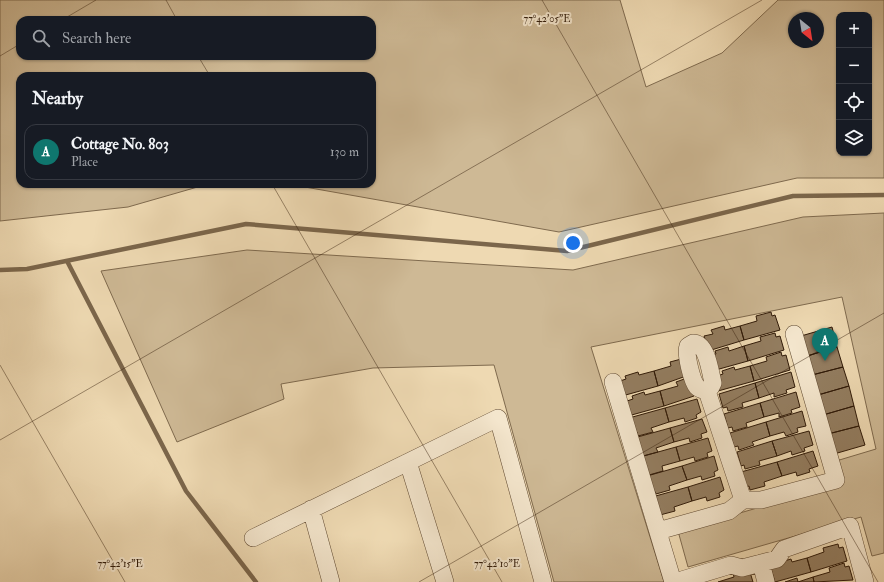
<!DOCTYPE html>
<meta charset="utf-8">
<style>
body{margin:0;font-family:"IM FELL Double Pica",serif;background:#242831;color:#f1f3f6}
.controls{position:absolute;right:12px;top:12px;display:grid;overflow:hidden;border-radius:8px;box-shadow:0 1px 3px #0004}
.controls button{width:36px;height:36px;display:grid;place-items:center;padding:0;border:0;border-bottom:1px solid #363941;background:#171b24;color:#f1f3f6;font:20px sans-serif}
.compass{position:absolute;left:788px;top:12px;width:36px;height:36px;border-radius:50%;background:#171b24;box-shadow:0 1px 3px #0004;rotate:150deg}
.you{position:absolute;left:573px;top:243px;width:14px;height:14px;margin:-10px;border:3px solid #fff;border-radius:50%;background:#1a73e8;box-shadow:0 0 0 6px #1a73e833}
.badge{display:grid;place-items:center;width:26px;height:26px;border-radius:50%;background:#0f766e;color:#fff;font-size:13px;font-weight:700}
.pin{position:absolute;translate:-50% -33px;filter:drop-shadow(0 1px 2px #0008)}
.pin::after{content:'';position:absolute;top:21px;width:14px;height:12px;background:inherit;clip-path:polygon(0 0,100% 0,50% 100%)}
.list{margin:0;padding:0;list-style:none}
h2{display:flex;justify-content:space-between;align-items:center;height:52px;margin:0;padding:0 16px;font-size:17px}
h2 small{font-size:13px;font-weight:400;color:#9ea1a6}
.list li{display:grid;grid-template-columns:26px 1fr auto;gap:12px;align-items:center;box-sizing:border-box;height:56px;margin:0 8px 8px;padding:0 8px;border:1px solid #363941;border-radius:12px}
.list b{display:block;font-size:15px;white-space:nowrap}
.list p{margin:0;font-size:13px;white-space:nowrap;color:#9ea1a6}
.list em{font-size:13px;font-style:normal;color:#9ea1a6}
.icon{flex:none;width:22px;height:22px;fill:none;stroke:currentColor;stroke-width:2;stroke-linecap:round;stroke-linejoin:round}
.map{position:relative;flex:none;width:884px;height:582px;overflow:hidden}
.search{position:absolute;background:#171b24;box-shadow:0 1px 3px #0004;left:16px;top:16px;width:360px;height:44px;display:flex;align-items:center;gap:10px;box-sizing:border-box;padding:0 14px;border-radius:12px;color:#9ea1a6;font-size:15px}
.panel{position:absolute;background:#171b24;box-shadow:0 1px 3px #0004;left:16px;top:72px;width:360px;height:116px;border-radius:12px}
.map>svg:first-child{display:block}
</style>
<div class="map">
<svg width="884" height="582" viewBox="0 0 884 582">
<rect width="100%" height="100%" fill="#eed9b2"/>
<filter id="stains"><feTurbulence type="fractalNoise" baseFrequency=".005" numOctaves="4"/><feColorMatrix values="0 0 0 0 .2 0 0 0 0 .09 0 0 0 0 .02 0 0 0 .5 -.17"/></filter>
<radialGradient id="worn" r=".72"><stop offset=".6" stop-color="#630" stop-opacity="0"/><stop offset="1" stop-color="#630" stop-opacity=".3"/></radialGradient>
<!-- green -->
<path fill="#ceb995" stroke="#7f6a4e" fill-rule="evenodd" d="M0,0h620l26,87 76,-34 56,-53h106v178h-87l-238,54 -271,-48h84v-108h-352v108h188l-80,23 -128,14zM839,15h30v138h-30zM794,18h24v24h-24zM20,20h352v36h-352z
M884,213v340l-12,3 -11,-39 -173,50 -10,-36 165,-48 -7,-22 40,-12 -34,-152 -251,50 73,235h-110l-60,-217 -121,3 -92,16 3,15 -107,43 -76,-171 146,-21 326,20 230,-53z"/>
<g fill="none" stroke-linecap="round" stroke-linejoin="round">
<!-- stream -->
<path stroke="#7b664b" stroke-width="4.5" d="M67,261l119,230 70,91
M0,270l27,-1 219,-45 321,27 226,-55 91,-1"/>
</g>
<!-- building -->
<path fill="#937d60" stroke="#301a08" d="M771,312l1,4 3,-1 5,15 -36,10 -4,-14 17,-5 -1,-5z
M724,326l1,4 15,-4 4,14 -36,11 -4,-15 9,-2 -2,-4z
M832,327l5,20 -30,9 -6,-20z
M775,333l1,4 4,-1 4,14 -36,11 -4,-15 17,-5 -1,-4z
M744,346l4,15 -36,10 -4,-14 8,-3 -1,-3 13,-4 1,4z
M837,347l6,20 -31,8 -5,-19z
M781,352l1,4 4,-1 4,15 -36,11 -4,-15 17,-5 -1,-4z
M685,358l4,17 -31,11 -4,-15 17,-5 -1,-4z
M750,366l4,15 -36,10 -4,-14 9,-3 -1,-3 12,-4 1,3z
M843,367l6,19 -31,9 -6,-20z
M654,371l4,15 -36,10 -5,-14 9,-3 -1,-3 13,-4 1,3z
M791,372l4,15 -9,3 1,3 -13,4v-4l-15,5 -4,-15z
M687,378l7,18 -30,10 -4,-15 18,-5 -2,-4z
M755,383l4,15 -17,5 1,4 -15,4 -1,-4 -4,1 -4,-14z
M849,386l5,20 -31,9 -5,-20z
M660,391l4,15 -36,10 -4,-14 9,-3 -1,-3 12,-4 1,3z
M796,392l4,15 -9,3 1,3 -13,4v-4l-15,4 -4,-14z
M697,399l4,13 -5,3 1,3 -12,4 -1,-4 -15,4 -4,-14z
M760,403l4,14 -18,6 1,4 -14,4 -1,-4 -4,1 -4,-14z
M854,406l5,20 -31,8 -5,-19z
M665,408l4,14 -18,6 2,4 -15,4 -1,-4 -4,1 -4,-15z
M802,411l4,15 -9,2 1,4 -12,4 -2,-4 -14,4 -4,-14z
M702,419l5,13 -6,2 1,4 -12,4 -1,-4 -15,4 -4,-14z
M766,422l4,14 -18,6 2,3 -15,5 -1,-4 -4,1 -4,-14z
M859,426l6,19 -31,9 -6,-20z
M670,428l4,14 -18,6 2,4 -15,4 -9,-18z
M809,431l4,14 -9,3 1,3 -13,4 -1,-4 -14,5 -5,-15z
M708,438l4,13 -5,2 1,4 -13,4 -1,-4 -14,4 -4,-14z
M772,441l5,15 -18,5 1,4 -15,4 -1,-4 -3,1 -4,-14z
M676,447l4,14 -18,5 1,5 -14,4 -9,-18z
M813,451l5,15 -9,3 1,3 -13,4 -1,-4 -14,4 -5,-14z
M714,456l4,14 -4,2 1,4 -13,4 -1,-4 -14,4 -5,-14z
M777,462l5,14 -18,6 1,4 -15,4 -1,-4 -3,1 -5,-15z
M682,466l5,14 -18,6 1,4 -14,4 -2,-4 -3,1 -4,-15z
M720,477l4,13 -5,3 1,4 -13,4 -1,-4 -14,4 -4,-14z
M688,487l4,14 -18,6 1,4 -15,4 -8,-18z
M838,544l1,4 4,-1 4,14 -36,11 -4,-14 17,-6 -1,-4z
M807,558l4,14 -36,10 -4,-13 7,-6 13,-4 1,3z
M844,563l1,4 4,-1 4,14 -39,2 -1,-5 17,-5 -1,-4z
M750,572l3,10h-35l16,-5 -1,-4z
M813,577l1,5h-29l12,-4 1,4z"/>
<g fill="none" stroke-linecap="round" stroke-linejoin="round">
<defs>
<path id="minor" d="M613,382l60,200
M707,391c-4,-1 -7,-1 -10,-4 -5,-6 -12,-33 -9,-41l5,-3c14,0 17,28 20,40l-2,4 -4,4 36,109
M408,462l37,120
M311,509l20,73
M658,531l71,-20 14,-11h18l75,-20 -42,-146
M253,538l245,-120 45,164
M761,563l5,19
M675,582l56,-17 11,3 35,-9 7,-10 66,-23 15,56"/>
</defs>
<!-- minor casing -->
<use href="#minor" stroke="#604a32" stroke-width="18"/>
<!-- minor -->
<use href="#minor" stroke="#f4e6cd" stroke-width="17"/>
</g>
<!-- ticks -->
<path fill="none" stroke="#301a08" stroke-width="1" stroke-opacity="0.45" d="M166,0l11,20M542,0l336,582M62,20l34,-20M0,56l20,-12M198,56l12,20M272,184l230,398M0,365l125,217M0,440l762,-440M419,582l465,-269"/>
<g font-size="10" text-anchor="middle" fill="#301a08" stroke="#f4e6cd" stroke-width="4" stroke-linejoin="round" paint-order="stroke">
<text x="547" y="22">77°42'05"E</text>
<text x="120" y="567">77°42'15"E</text>
<text x="497" y="567">77°42'10"E</text>
</g>
<rect width="100%" height="100%" filter="url(#stains)"/>
<rect width="100%" height="100%" fill="url(#worn)"/>
</svg>
<div class="controls">
<button>+</button>
<button>−</button>
<button><svg class="icon" aria-label="locate" viewBox="0 0 24 24"><circle cx="12" cy="12" r="6"/><path d="M12 2v4M12 18v4M2 12h4M18 12h4"/></svg></button>
<button><svg class="icon" aria-label="layers" viewBox="0 0 24 24"><path d="M12 4l9 5-9 5-9-5zM3 14l9 5 9-5"/></svg></button>
</div>
<svg class="compass" viewBox="-18 -18 36 36"><path d="M0-13l5 13h-10z" fill="#e53935"/><path d="M0 13l5-13h-10z" fill="#9ea1a6"/></svg>
<div class="you"></div>
<div class="pin badge" style="left:825px;top:361px">A</div>
<div class="search"><svg class="icon" aria-label="search" viewBox="0 0 24 24"><circle cx="10" cy="10" r="6"/><path d="M15 15l6 6"/></svg>Search here</div>
<section class="panel">
<h2>Nearby<small></small></h2>
<ul class="list">
<li><span class="badge">A</span><div><b>Cottage No. 803</b><p>Place</p></div><em>130 m</em></li>
</ul>
</section>
</div>
